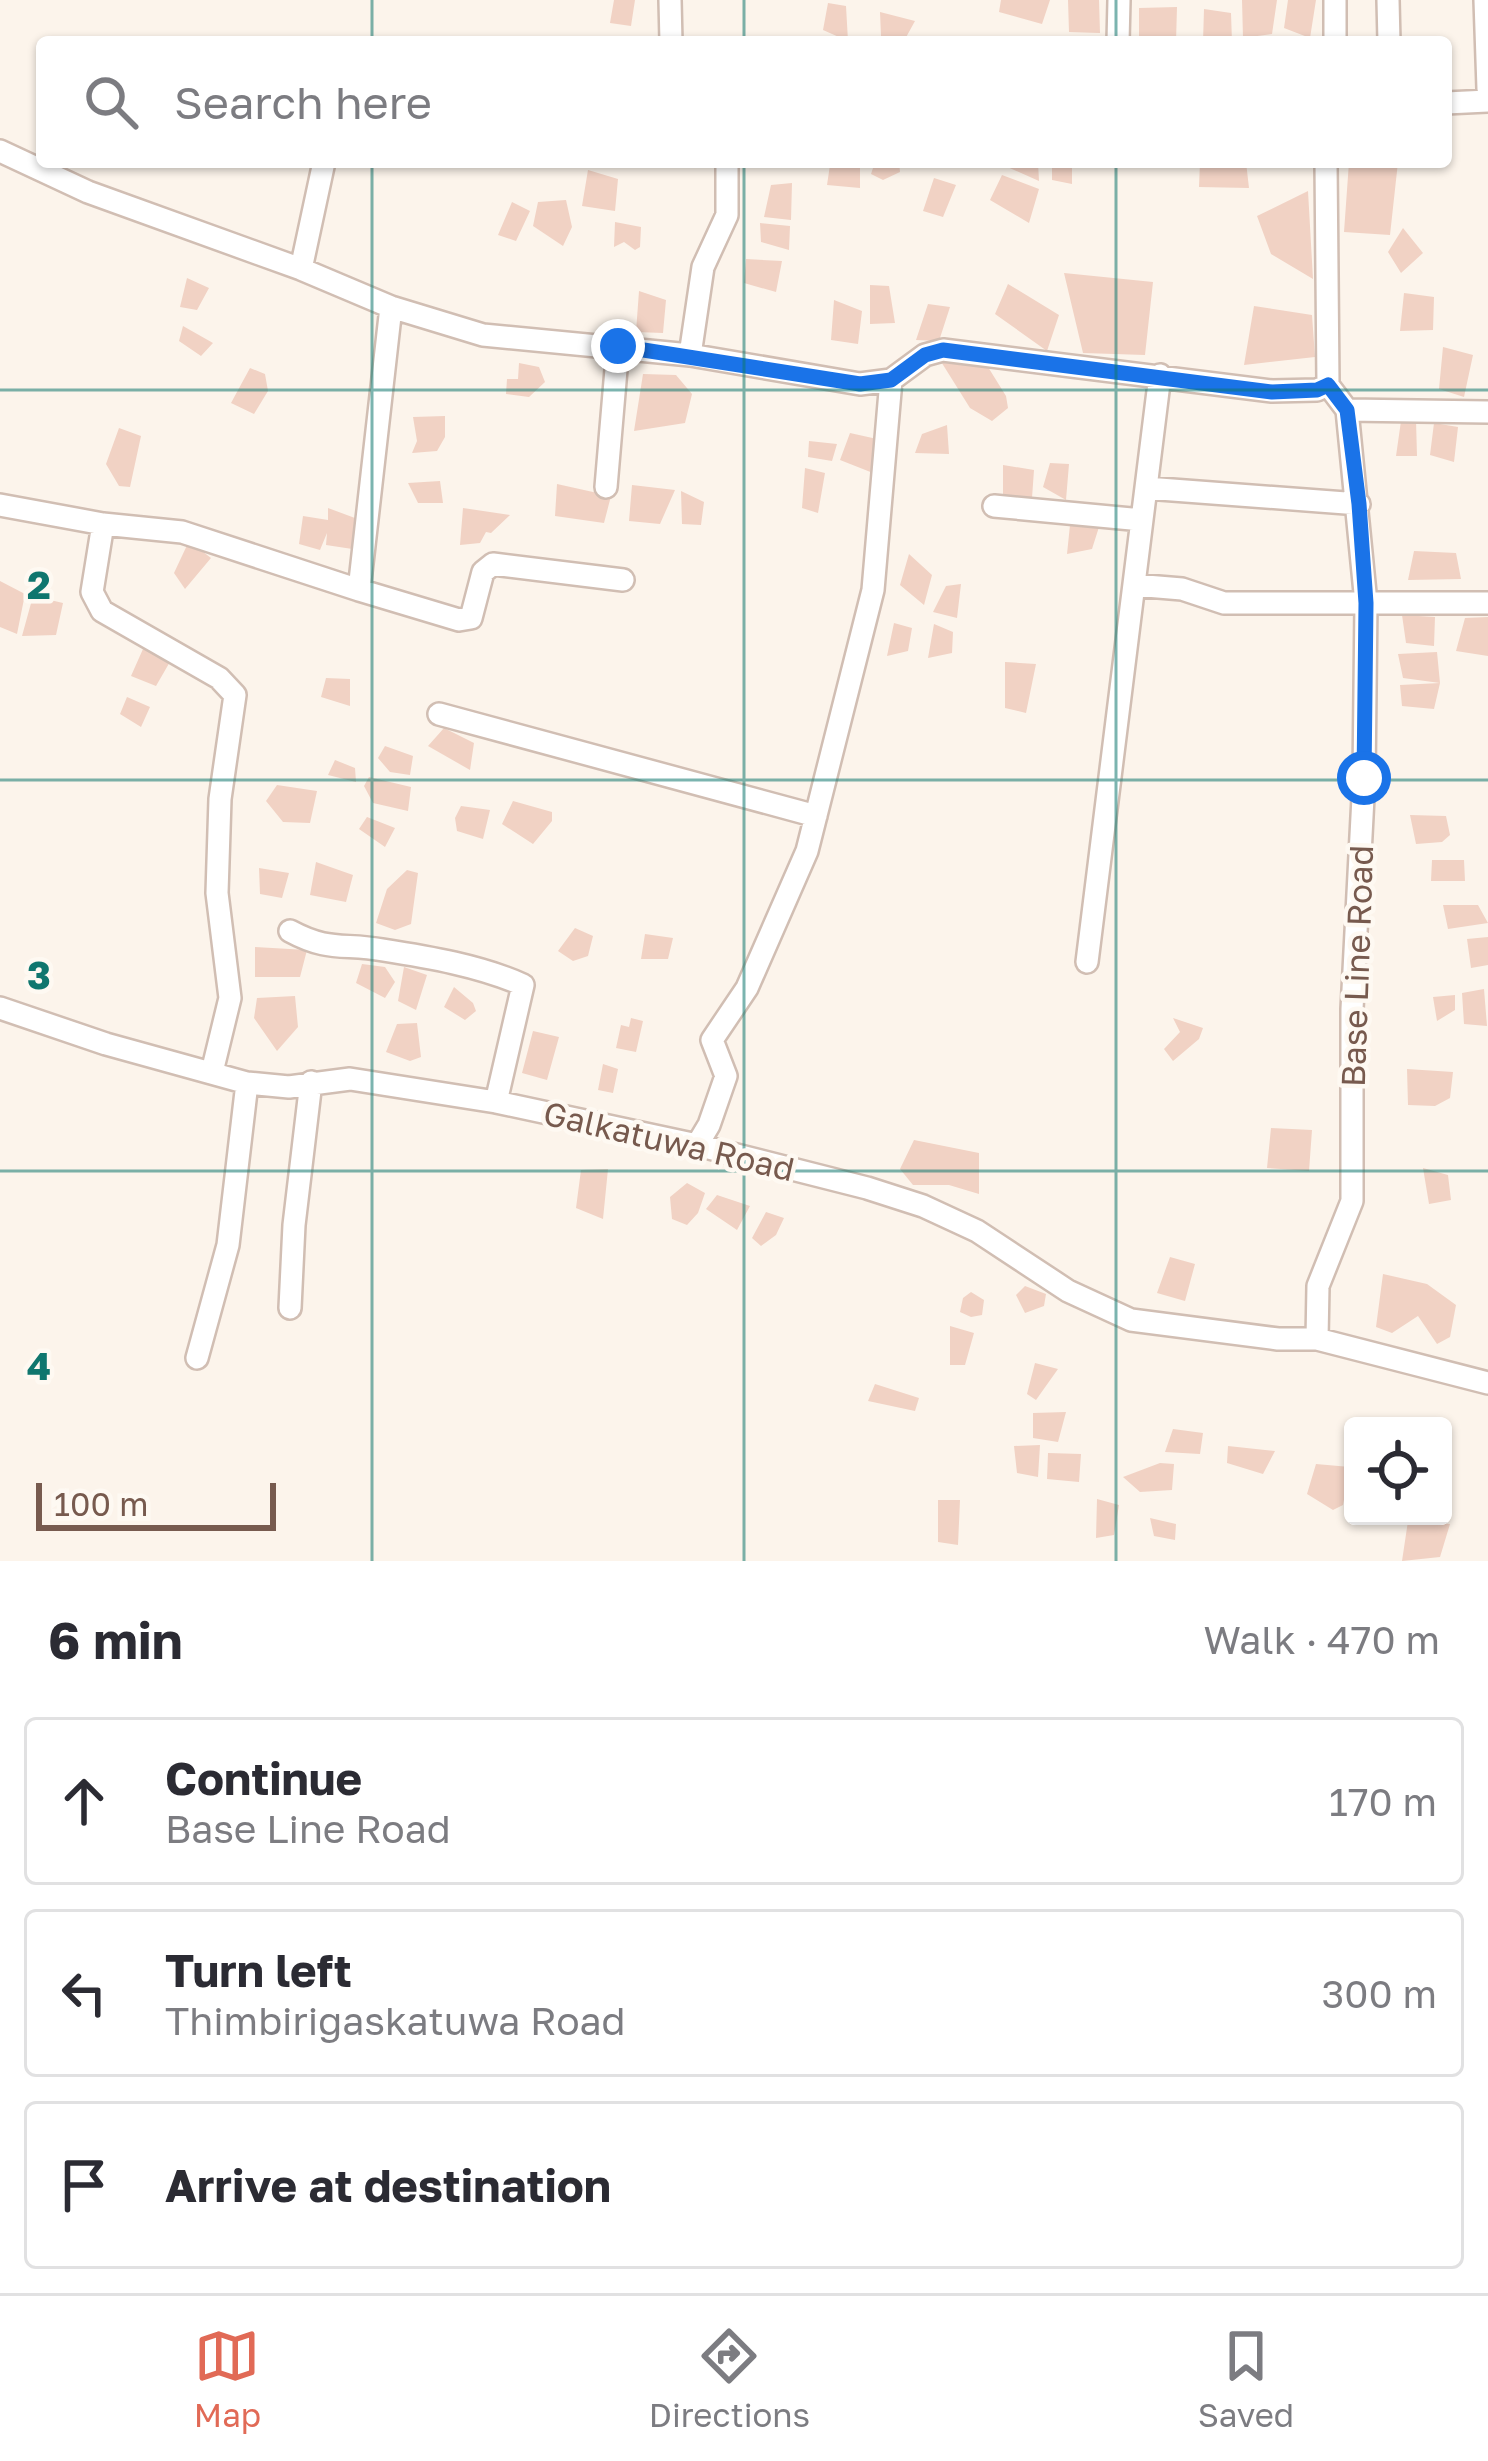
<!DOCTYPE html>
<meta charset="utf-8">
<style>
body{margin:0;font-family:"Golos Text",sans-serif;background:#f7f7f7;color:#2b2b33}
.controls{position:absolute;right:36px;bottom:36px;display:grid;overflow:hidden;border-radius:12px;box-shadow:0 3px 9px #0004}
.controls button{width:108px;height:108px;display:grid;place-items:center;padding:0;border:0;border-bottom:3px solid #e1e1e2;background:#fff;color:#2b2b33;font:60px sans-serif}
.scale{position:absolute;left:36px;bottom:30px;width:240px;box-sizing:border-box;padding-left:12px;border:6px solid #775a4e;border-top:0;font-size:33px;line-height:42px;white-space:nowrap;color:#775a4e;-webkit-text-stroke:9px #fef9f2;paint-order:stroke}
.stop{position:absolute;width:36px;height:36px;margin:-27px;border:9px solid #1a73e8;border-radius:50%;background:#fff}
.stop.end{background:#1a73e8;border-color:#fff;box-shadow:0 3px 12px #0008}
.list{margin:0;padding:0;list-style:none}
h2{display:flex;justify-content:space-between;align-items:center;height:156px;margin:0;padding:0 48px;font-size:51px}
h2 small{font-size:39px;font-weight:400;color:#7c7c81}
.list li{display:grid;grid-template-columns:78px 1fr auto;gap:36px;align-items:center;box-sizing:border-box;height:168px;margin:0 24px 24px;padding:0 24px;border:3px solid #e1e1e2;border-radius:12px}
.list b{display:block;font-size:45px;white-space:nowrap}
.list p{margin:0;font-size:39px;white-space:nowrap;color:#7c7c81}
.list em{font-size:39px;font-style:normal;color:#7c7c81}
.icon{flex:none;width:66px;height:66px;fill:none;stroke:currentColor;stroke-width:2;stroke-linecap:round;stroke-linejoin:round}
.map{position:relative;flex:none;width:1488px;height:1561px;overflow:hidden}
.search{position:absolute;background:#fff;box-shadow:0 3px 9px #0004;left:36px;right:36px;top:36px;height:132px;display:flex;align-items:center;gap:30px;box-sizing:border-box;padding:0 42px;border-radius:12px;color:#7c7c81;font-size:45px}
.sheet{height:732px;background:#fff}
nav{display:flex;justify-content:space-around;align-items:center;box-sizing:border-box;height:168px;border-top:3px solid #e1e1e2;background:#fff;font-size:33px;color:#7c7c81}
nav a{display:grid;justify-items:center;gap:6px}
nav .on{color:#e16a56}
.map>svg:first-child{display:block}
</style>
<div class="map">
<svg width="1488" height="1561" viewBox="0 0 1488 1561">
<rect width="100%" height="100%" fill="#fcf4eb"/>
<!-- building -->
<path fill="#f1d2c4" d="M614,0h21l-4,26 -21,-3z
M1001,0h49l-8,24 -43,-12z
M1068,0h31l1,33 -31,-1z
M1242,0h35l-5,34 -29,4z
M1288,0h28l-6,38 -26,-10z
M828,3l18,3 2,35 -25,-11z
M1177,7l-1,35h-37v-34z
M1204,9l27,4 1,29h-29z
M880,12l35,9 -11,20 -23,-5z
M875,162h24l1,10 -17,8 -12,-6z
M1004,162h34l1,19 -36,-16z
M1052,162h20v22l-20,-4z
M1200,162h46l3,26 -50,-1z
M1349,162h49l-8,73 -46,-3z
M830,165l30,3v20l-33,-3z
M588,170l30,9 -3,32 -33,-5z
M1002,175l37,14 -10,34 -39,-23z
M934,178l22,7 -13,32 -20,-6z
M792,183l-1,37 -27,-3 7,-32z
M1308,191l5,88 -42,-25 -14,-38z
M566,200l6,27 -9,19 -30,-20 5,-24z
M512,202l18,9 -14,30 -18,-6z
M615,222l26,5 -1,20 -5,3 -11,-8 -10,5z
M760,223l30,3 -1,24 -28,-8z
M1403,228l20,25 -22,20 -13,-21z
M746,259l36,2 -6,31 -32,-9z
M1064,273l89,9 -8,73 -62,-2z
M187,278l22,10 -12,22 -17,-3z
M1008,284l51,31 -12,36 -52,-37z
M870,285l19,1 6,37 -25,1z
M639,291l27,9 -3,33 -27,-1z
M1404,293l30,4 -1,33 -33,1z
M834,300l28,11 -4,33 -27,-4z
M928,304l22,3 -11,34 -23,-1z
M1254,306l58,9 3,42 -71,8z
M183,326l30,17 -12,13 -22,-15z
M1443,347l30,8 -9,42 -25,-8z
M940,360l48,7 18,29 2,12 -16,13 -22,-13z
M519,363l20,4 6,15 -16,15 -23,-3 1,-15h11z
M250,368l15,6 3,17 -14,23 -23,-11z
M643,374l33,1 16,19 -7,29 -51,8z
M445,416v21l-8,14 -25,2 5,-12 -4,-24z
M1416,420l1,36h-21l5,-35z
M1434,423l24,4 -4,35 -24,-7z
M947,425l2,29 -34,-1 7,-19z
M119,428l22,8 -11,51 -11,-1 -13,-22z
M850,433l27,6 -4,34 -33,-13z
M809,441l28,3 -5,17 -24,-4z
M1050,463l19,1 -3,36 -23,-13z
M1003,465l31,5 -2,28 -29,-2z
M805,468l20,5 -7,40 -16,-5z
M440,481l3,22h-25l-10,-20z
M557,484l54,12 -7,27 -49,-7z
M632,485l43,5 -15,34 -31,-3z
M681,491l23,11 -3,23 -19,-1z
M328,508l35,13 -4,29 -33,-5 1,-12 -7,17 -21,-6 4,-28 25,4z
M463,508l47,7 -19,18 -5,-1 -6,11 -20,2z
M1070,525l29,2 -7,22 -25,5z
M189,541l22,17 -26,31 -11,-16z
M1414,551l42,2 5,26 -53,1z
M909,554l23,21 -8,30 -24,-20z
M0,581l25,13 -8,40 -17,-7z
M961,584l-4,34 -24,-6 13,-26z
M33,596l30,7 -7,32 -34,1z
M1402,615l33,2 -1,29 -28,-3z
M1488,617v39l-32,-5 9,-33z
M894,623l18,5 -4,23 -21,5z
M934,624l19,8 -1,21 -24,5z
M143,649l28,11 -15,26 -25,-10z
M1437,652l3,31 -6,26 -32,-3 -2,-21 40,-2 -37,-5 -5,-24z
M1005,662l31,2 -10,49 -21,-5z
M326,678l24,1v27l-29,-9z
M127,697l23,10 -9,20 -21,-13z
M444,728l30,15 -4,27 -42,-24z
M385,746l28,10 -3,19 -20,-3 -12,-14z
M335,760l20,8 1,14 -28,-7z
M369,777l42,10 -3,24 -35,-8 -9,-17z
M277,785l40,6 -7,32 -27,-1 -17,-21z
M513,801l39,11v9l-19,23 -31,-20z
M461,806l29,4 -7,29 -26,-8 -2,-13z
M1410,815l36,1 4,19 -8,7 -26,2z
M367,817l28,11 -10,19 -26,-18z
M1432,860h32l1,21h-34z
M316,862l37,13 -7,27 -36,-7z
M259,868l30,5 -7,25 -22,-4z
M407,870l11,3 -7,51 -16,6 -19,-7 11,-34z
M1443,905h35l10,18 -40,6z
M575,928l18,8 -5,20 -15,5 -15,-10z
M645,934l28,4 -5,21h-27z
M1488,937v28l-17,3 -4,-29z
M255,947l52,3 -7,27h-45z
M362,964l23,3 10,15 -10,16 -29,-15z
M404,967l23,8 -11,35 -18,-9z
M454,987l19,16 3,8 -11,9 -21,-13z
M1484,989l3,37 -23,-2 -2,-31z
M1455,995v15l-18,11 -4,-24z
M295,996l3,31 -21,24 -23,-33 3,-20z
M631,1018l12,3 -7,31 -20,-4 5,-23 8,2z
M1173,1018l30,10 -4,11 -26,22 -9,-12 16,-17z
M417,1023l4,34 -11,4 -24,-9 11,-28z
M533,1031l26,6 -12,43 -25,-7z
M603,1064l15,5 -5,24 -15,-3z
M1407,1069l46,3 -3,26 -15,8 -27,-1z
M1271,1128l41,2 -3,41 -42,-3z
M914,1140l65,13v41l-30,-9h-36l-13,-16z
M1423,1168l25,7 3,25 -22,4z
M608,1169l-5,50 -27,-11 5,-38z
M687,1183l18,10 -7,20 -11,12 -15,-6 -2,-22z
M717,1195l33,11 -13,24 -31,-21z
M766,1212l18,6 -8,17 -15,11 -9,-8z
M1170,1257l25,7 -10,37 -28,-8z
M1383,1274l44,10 29,21 -6,32 -13,7 -19,-28 -26,17 -16,-6z
M1025,1286l21,8 -2,12 -19,7 -9,-18z
M971,1292l13,8 -2,15 -11,2 -11,-5 3,-14z
M950,1326l24,7 -9,32h-15z
M1035,1363l23,6 -22,31 -9,-6z
M875,1384l44,14 -4,13 -47,-10z
M1066,1412l-8,30 -25,-4v-25z
M1173,1429l30,4 -3,21 -35,-2z
M1040,1445l-2,32 -21,-4 -3,-27z
M1228,1446l47,5 -12,23 -36,-11z
M1048,1453l33,1 -2,28 -32,-3z
M1160,1463l14,1 -2,26 -32,2 -17,-15z
M1316,1464l34,3 -7,38 -10,5 -26,-16z
M1097,1499l22,6 -5,30 -18,3z
M938,1500h22l-2,45 -20,-3z
M1150,1518l26,6 -1,16 -21,-4z
M1408,1521l42,3 -10,33 -38,4z"/>
<g fill="none" stroke-linecap="round" stroke-linejoin="round">
<defs>
<path id="minor" d="M670,0l1,42
M1388,0l1,42
M1485,0l3,89
M1118,42l1,-42
M1335,42v-42
M1446,103l42,-2
M0,151l88,41 213,77 90,38 92,28 207,20 170,29 31,-4 34,-25 18,-5 329,41 45,-1 11,-5
M301,269l23,-107
M690,355l13,-88 24,-52v-53
M1347,410l141,2
M606,487l12,-141
M1146,488l213,16
M0,505l103,19 79,8 177,58 32,-283
M994,506l148,14
M103,524l-11,68 10,19 117,67 16,17 -15,104 -3,94 13,105 -18,74
M1134,585l48,4 42,14h264
M359,590l100,30 12,-2 12,-46 10,-8 130,16
M439,714l377,102
M290,931c39,21 53,12 93,19 45,7 98,16 140,35l-27,117
M1087,962l73,-587
M0,1008l106,36 141,39 42,4 61,-8 146,23 201,43 170,43 56,18 54,25 91,60 63,29 147,19h39l171,44
M697,1145l12,-20 17,-49 -14,-36 35,-52 60,-137 66,-261 18,-210
M290,1308l4,-83 17,-143
M1317,1339l1,-53 34,-85v-192l12,-231 2,-175 -19,-193 -19,-25 -2,-223
M197,1358l31,-113 19,-162"/>
</defs>
<!-- minor casing -->
<use href="#minor" stroke="#d1beb3" stroke-width="26"/>
<!-- minor -->
<use href="#minor" stroke="#fff" stroke-width="21"/>
</g>
<g fill="none" stroke-linecap="round" stroke-linejoin="round">
<!-- route -->
<path stroke="#1a73e8" stroke-width="15" d="M618,346l242,38 31,-4 34,-25 18,-5 329,42 45,-2 11,-5 19,25 12,94 7,99 -2,175"/>
</g>
<!-- grid -->
<path fill="none" stroke="#0f766e" stroke-width="3" stroke-opacity="0.55" d="M372,0v42M744,0v42M1116,0v42M372,162v1399M744,162v1399M1116,162v1399M0,390h1488M0,780h1488M0,1171h1488"/>
<g text-anchor="middle" stroke-width="9" stroke-linejoin="round" paint-order="stroke">
<!-- street labels -->
<g font-size="33" fill="#775a4e" stroke="#fef9f2">
<text transform="translate(1357 966) rotate(-88)" y="12">Base Line Road</text>
<text transform="translate(669 1141) rotate(13)" y="12">Galkatuwa Road</text>
</g>
</g>
<g font-size="39" text-anchor="middle" font-weight="bold" fill="#0f766e" stroke="#fef9f2" stroke-width="9" stroke-linejoin="round" paint-order="stroke">
<text x="39" y="599">2</text>
<text x="39" y="989">3</text>
<text x="39" y="1380">4</text>
</g>
</svg>
<div class="controls">
<button><svg class="icon" aria-label="locate" viewBox="0 0 24 24"><circle cx="12" cy="12" r="6"/><path d="M12 2v4M12 18v4M2 12h4M18 12h4"/></svg></button>
</div>
<div class="scale">100 m</div>
<div class="stop" style="left:1364px;top:778px"></div>
<div class="stop end" style="left:618px;top:346px"></div>
<div class="search"><svg class="icon" aria-label="search" viewBox="0 0 24 24"><circle cx="10" cy="10" r="6"/><path d="M15 15l6 6"/></svg>Search here</div>
</div>
<section class="sheet">
<h2>6 min<small>Walk · 470 m</small></h2>
<ul class="list">
<li><svg class="icon" aria-label="ahead" viewBox="0 0 24 24"><path d="M12 20V5M6 11l6-6 6 6"/></svg><div><b>Continue</b><p>Base Line Road</p></div><em>170 m</em></li>
<li><svg class="icon" aria-label="left" viewBox="0 0 24 24"><path d="M17 20v-9H6M10 6l-5 5 5 5"/></svg><div><b>Turn left</b><p>Thimbirigaskatuwa Road</p></div><em>300 m</em></li>
<li><svg class="icon" aria-label="arrive" viewBox="0 0 24 24"><path d="M6 21V4h12l-3 4 3 4H6"/></svg><div><b>Arrive at destination</b></div></li>
</ul>
</section>
<nav>
<a class="on"><svg class="icon" aria-label="map" viewBox="0 0 24 24"><path d="M3 6l6-2 6 2 6-2v14l-6 2-6-2-6 2zM9 4v14M15 6v14"/></svg>Map</a>
<a><svg class="icon" aria-label="directions" viewBox="0 0 24 24"><path d="M12 3l9 9-9 9-9-9zM9 14v-3h6M13 9l2 2-2 2"/></svg>Directions</a>
<a><svg class="icon" aria-label="saved" viewBox="0 0 24 24"><path d="M7 4h10v16l-5-4-5 4z"/></svg>Saved</a>
</nav>
